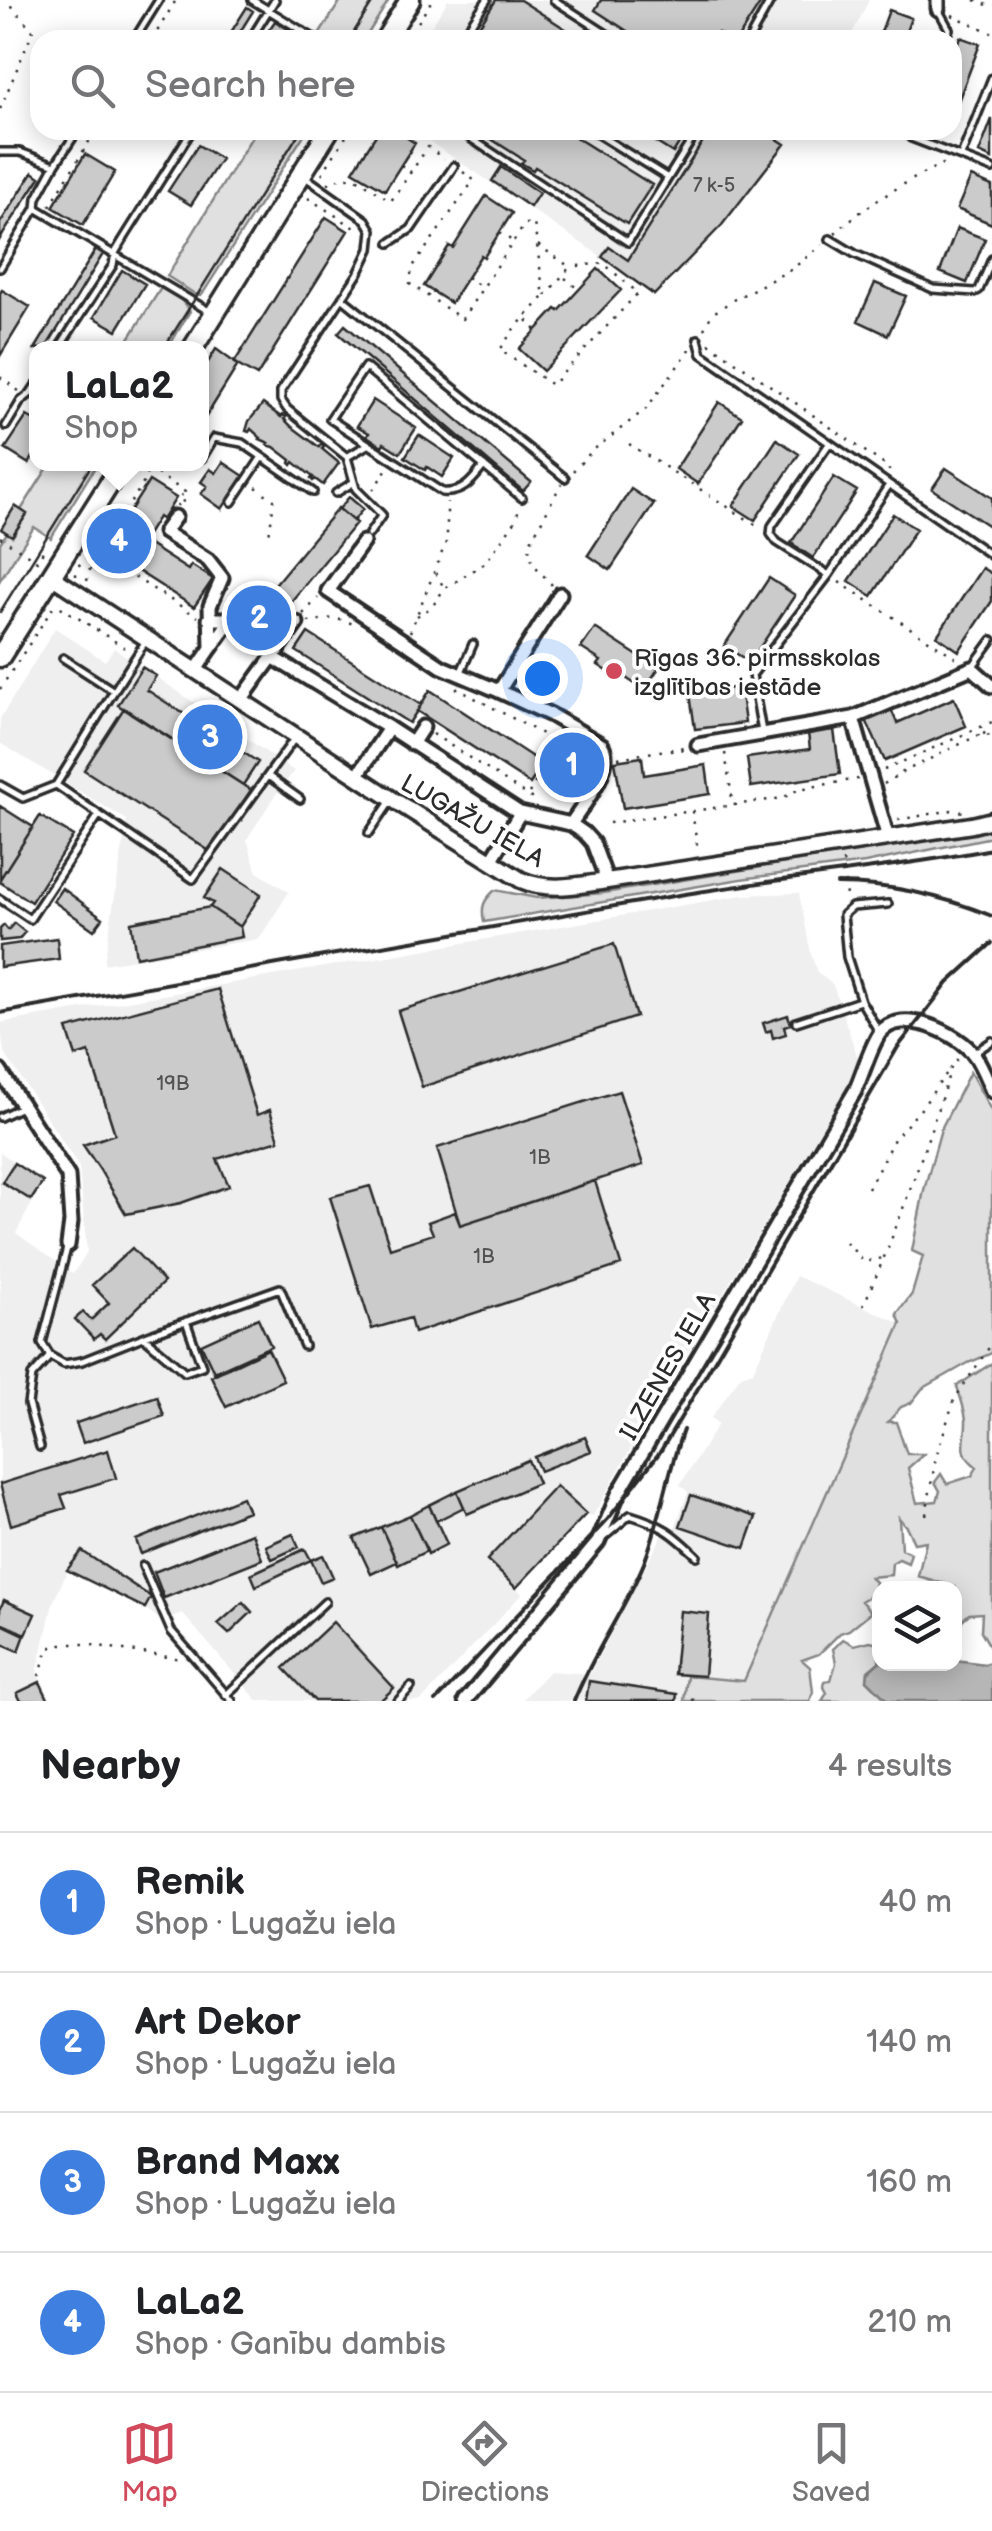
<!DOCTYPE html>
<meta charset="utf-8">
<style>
body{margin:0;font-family:"Balsamiq Sans",sans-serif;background:#f6f6f6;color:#202124}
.controls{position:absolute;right:30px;bottom:30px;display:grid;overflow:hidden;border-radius:20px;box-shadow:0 5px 25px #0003}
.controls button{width:90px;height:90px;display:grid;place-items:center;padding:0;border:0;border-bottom:2px solid #e0e0e0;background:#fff;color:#202124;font:50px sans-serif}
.you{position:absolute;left:542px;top:678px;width:35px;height:35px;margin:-25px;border:8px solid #fff;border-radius:50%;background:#1a73e8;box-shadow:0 0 0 15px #1a73e833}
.badge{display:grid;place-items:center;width:65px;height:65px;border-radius:50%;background:#d1495b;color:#fff;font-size:32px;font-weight:700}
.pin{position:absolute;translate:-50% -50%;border:5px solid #fff;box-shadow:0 2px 10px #0006}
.popup{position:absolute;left:29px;top:341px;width:180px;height:130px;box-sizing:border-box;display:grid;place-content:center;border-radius:20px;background:#fff;filter:drop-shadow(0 2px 8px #0005);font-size:32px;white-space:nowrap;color:#757577}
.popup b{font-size:38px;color:#202124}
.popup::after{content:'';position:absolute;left:50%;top:100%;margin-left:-20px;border:20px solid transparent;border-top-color:#fff}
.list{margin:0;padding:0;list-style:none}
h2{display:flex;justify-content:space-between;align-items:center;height:130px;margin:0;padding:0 40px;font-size:42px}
h2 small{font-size:32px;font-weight:400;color:#757577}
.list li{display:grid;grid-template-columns:65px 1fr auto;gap:30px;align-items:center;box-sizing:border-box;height:140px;padding:0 40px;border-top:2px solid #e0e0e0}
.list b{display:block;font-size:38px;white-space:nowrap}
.list p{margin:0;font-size:32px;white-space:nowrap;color:#757577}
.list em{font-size:32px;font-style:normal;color:#757577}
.icon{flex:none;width:55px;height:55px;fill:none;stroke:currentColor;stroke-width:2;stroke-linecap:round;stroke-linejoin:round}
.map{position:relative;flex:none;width:992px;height:1701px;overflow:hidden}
.search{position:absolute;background:#fff;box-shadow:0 5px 25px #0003;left:30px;right:30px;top:30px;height:110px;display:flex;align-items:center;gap:25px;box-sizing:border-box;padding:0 35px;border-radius:30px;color:#757577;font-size:38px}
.sheet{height:690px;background:#fff}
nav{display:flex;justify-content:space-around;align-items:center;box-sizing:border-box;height:140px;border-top:2px solid #e0e0e0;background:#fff;font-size:28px;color:#757577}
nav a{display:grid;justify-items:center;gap:5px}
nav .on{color:#d1495b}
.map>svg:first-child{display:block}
</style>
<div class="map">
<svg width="992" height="1701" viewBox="0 0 992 1701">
<rect width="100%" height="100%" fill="#fff"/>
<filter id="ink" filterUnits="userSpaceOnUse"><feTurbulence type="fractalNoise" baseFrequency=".01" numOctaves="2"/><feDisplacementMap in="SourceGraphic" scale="20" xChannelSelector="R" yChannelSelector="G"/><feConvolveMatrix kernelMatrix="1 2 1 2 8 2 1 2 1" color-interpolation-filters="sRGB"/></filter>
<g filter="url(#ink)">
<!-- built -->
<path fill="#efefef" d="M448,0h421l-20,40h-426z
M412,130h381l-71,95 -68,70 -52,-38z
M55,628l50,33 9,-13 180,123 -20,26 -27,42 10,33 32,20 -30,47 -155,25 23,-144 -127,-77v-24z
M799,893l12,61 6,18 16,13 27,79 -221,370 -46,82 -8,-2 -68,74 5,6 -101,107h-163l-76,-88 -21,8 -16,-13 -78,-37 -14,32 -16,70 15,28h-52v-549l43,30 -27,51 57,41 14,-22 -8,-85 -75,-115 -4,-29 742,-128z
M796,1276l106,48 -158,357 -57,-5 -3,25h-163l28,-30 41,3 74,-142 6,5 3,-4 15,-41 -8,-7 38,-61 -7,-6 30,-43 12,-4z"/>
<!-- green -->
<path fill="#e0e0e0" stroke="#868686" stroke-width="2.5" d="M341,0h48l-25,40h-37l-8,-5z
M256,130h51l-102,160 -4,5 -6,-1 -28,-18z
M161,288l20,12 9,11 -22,37h-45z
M50,464h47l-46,74 -17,-11 -34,53v-37l7,-10 6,3 14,-22 -6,-4z
M992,829v8l-127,26 -124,16 -257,43c-3,-15 -1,-21 11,-32l42,8 67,-5z
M970,1072l22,40v241l-24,10 -46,26 -11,14 -10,4 -13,15h8l11,32h17l-16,14 9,35 20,-2 3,-10 -5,-9 6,-8 6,10 25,-8 5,-9c-21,-15 -10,-27 -11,-47 -1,-11 -6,-23 -9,-34l35,-23v287l-11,-19 1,-18 -13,1 -10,9v-5l-4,-4v-27l-7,1 -2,-4 -28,-8 8,-35 -12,2 -7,-15 -8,-10 2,31 10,4 -3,10 -9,-4 -7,4 -1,12 -21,2 5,5 -2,12 -12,7 10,11 -22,18 -9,3 -21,21 -17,6 8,7 3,25 -3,9h-126l3,-25 57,5 157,-357 -4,-10 15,-20 11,-38 -11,-5 12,-61 17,-61z
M843,1639l11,6 16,-4 9,2v19l-11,9 -1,9 21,21h-66l5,-8 -3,-6 1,-6 6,-1 5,-17 -3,-14z"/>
<!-- water -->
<path fill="#b6b6b6" stroke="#7e7e7e" stroke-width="2.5" d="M955,1660l30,4 7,-3v40h-104l-21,-21 1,-8 11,-10 75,2z"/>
<!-- building -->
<path fill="#cbcbcb" stroke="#2b2b2b" stroke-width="2.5" d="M496,0h24l63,40h-89l-17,-11z
M601,0h160l1,1 -25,39h-8l-11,-7 -5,7h-72l-46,-30z
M247,7l6,4 -18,29h-9z
M889,10l22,8 -8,22h-25z
M275,21l24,15 -3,4h-34z
M960,37l20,7 -28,73v-59z
M992,119v40l-13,-6z
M379,130h16l20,13 -30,47 -32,-19z
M477,130h87l88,55 -25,39 -92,-57 -2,3 -12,-7 3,-3z
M636,130h51l-14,23z
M710,130h53l22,14 -63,81 -68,70 -52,-38 7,-10 19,13z
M198,145l23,14 -30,46 -23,-14z
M85,154l30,18 -32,53 -30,-18z
M501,167l38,26 -9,14 -38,-26z
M33,172l7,5 -40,62v-16z
M971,177l21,9v38l-35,-15z
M486,196l26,17 -28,44 -3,-2 -30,48 -27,-17 25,-40 4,2z
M326,217l22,14 -91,145 -23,-13z
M957,228l28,11 -18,44 -27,-11z
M96,249l7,5 -57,94 -11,1z
M598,269l23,21 -78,81 -24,-22 37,-40 3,2z
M122,270l23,14 -28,46 -23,-13z
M875,283l31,13 -18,39 -30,-14z
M2,290l28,17 -30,49v-63z
M345,325l186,157 -8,9 -185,-158z
M216,349l22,16 -36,58v-51z
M373,400l43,28 -16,25 -16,-10 -2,3 -15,-10 2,-3 -12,-7z
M719,402l23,15 -44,67 -22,-15z
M263,404l18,13 2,-2 3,2 -2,2 7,7 28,21 2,-3 3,3 -2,2 17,14 -16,22 -8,-6 -2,2 -2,-2 2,-2 -19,-15 -2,3 -2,-2 1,-3 -17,-13 -7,-2 2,-2 -9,-4 1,-1 -10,-9 -2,3 -3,-1 3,-10z
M27,416l9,5v31l-7,12 -24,-15z
M419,435l35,23 -12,19 -15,-10 -2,3 -20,-13z
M777,439l22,15 -44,66 -22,-14z
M223,462l21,14 -22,33 -21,-15 6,-8 -6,-4 9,-13 6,4z
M946,468l46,30v30l-60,-39z
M834,477l23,14 -44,67 -22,-15z
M149,481l27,17 -14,22 -4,-3 -15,24 45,29 3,-5 22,14 -19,28 -89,-57z
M631,489l23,15 -44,66 -22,-15z
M349,497l14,12 -10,12 -14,-12z
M15,506l12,8 -15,22 -11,-7z
M338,508l18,15 -91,110 -18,-15z
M893,514l23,15 -44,67 -23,-15z
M982,568l10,6v27l-33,50 -22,-15z
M769,578l26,17 -45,67 -26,-16z
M595,628l63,41 -14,21 -21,-14 -2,4 -23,-15 3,-4 -20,-13z
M308,633l113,72 -12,18 -113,-72z
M142,667l14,9 -9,14 111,72 -15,23 -125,-80z
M740,687l5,36 -50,6 -5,-35z
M430,690l113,74 -13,20 -113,-73z
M954,698l12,28 -81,35 -20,-43 25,-11 7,16z
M124,708l127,82 -40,62 -127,-82z
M834,730l6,44 -89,13 -4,-29 63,-9 -2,-16z
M566,738l33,20 -22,36 -32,-21z
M642,757l2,18 62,-10 4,29 -87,14 -8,-47z
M0,806l33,21 -33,52z
M40,816l33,20 -42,66 -31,-20v-3z
M223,869l38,25 -21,33 -30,-20 3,-4 -9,-5z
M62,888l41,30 -9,12 -41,-29z
M210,907l30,20 2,10 -106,20 -5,-35z
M14,923l11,9 -6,7 -19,2v-12l4,-4 4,5z
M57,938l2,21 -59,8v-21z
M614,944l22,73 -214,70 -24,-76z
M218,989l39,126 13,-5 9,30 -62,19 12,27 -48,17 -55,11 -26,-44 -17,-25 32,-11 -26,-82 -13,4 -9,-27z
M788,1015l3,9 -7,2 2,8 -13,4 -2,-8 -5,2 -3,-9z
M619,1091l24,74 -183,60 -23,-77z
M14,1163l29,19 -12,18 -29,-18z
M595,1181l26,84 -207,68 -4,-15 -38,11 -42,-132 40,-11 20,62 43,-14 -5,-12 27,-10 5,13z
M132,1248l32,34 -59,57 -5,-5 -6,5 -19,-20 8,-7 8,8 18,-17 -17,-18z
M258,1318l13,28 -57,26 -13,-28z
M268,1349l15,31 -57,27 -15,-31z
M157,1396l7,20 -81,27 -7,-20z
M585,1437l6,14 -51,20 -6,-14z
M108,1450l8,28 -55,17 5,13 -55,17 -11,-41z
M528,1460l10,23 -71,31 -10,-23z
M556,1486l30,28 -70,74 -29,-28z
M457,1491l7,16 -28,14 -7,-16z
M691,1495l65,22 -11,31 -65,-22z
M242,1497l6,14 -107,43 -5,-14z
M429,1505l18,39 -19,10 -18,-39z
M410,1515l17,36 -29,14 -17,-38z
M381,1527l16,35 -26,12 -17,-36z
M252,1533l10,26 -98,39 -10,-26z
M293,1534l6,13 -27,12 -6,-13z
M305,1549l6,11 -55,26 -5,-12z
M82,1551l69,46 -6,11 -78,-38z
M323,1555l10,22 -12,5 -10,-22z
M4,1600l31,14 -9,20 -26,-11v-14z
M243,1602l9,10 -23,22 -11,-10z
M680,1611l29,3 -5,62 -30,-2z
M333,1622l61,66 -14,13h-65l-31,-33z
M0,1623l25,12 -6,16 -19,-8z
M589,1681l88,13 -1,7h-90z
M40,1682l9,19h-28l-4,-8z"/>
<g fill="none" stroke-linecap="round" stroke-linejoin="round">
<defs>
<path id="service" d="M252,0l65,40
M554,0l62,40
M939,11l10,18 -4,11
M134,40l25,-40
M250,40l25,-40
M460,40l27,-40
M749,40l22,-40
M458,130l170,112 70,-112
M591,130l77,48
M913,130l-2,8 81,31
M0,152h20l35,13 -18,33 -1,10 176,105
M961,156l31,-78
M55,165l23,-35
M304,176l62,44 6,10 -2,19 -12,25 -77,117v9l6,9 60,48 9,32 26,26 -13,19
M830,239l25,15 78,35 42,3 4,-2 13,-31
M390,243l21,-14 43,-63
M0,268l36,-60
M342,298l223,180
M698,339l4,15 290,202
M59,348l54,-83 2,-12 6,-10 71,-113
M6,426l15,-25 9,-7 6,-9
M347,457l20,-12
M202,458l12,-20 28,5 71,49
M484,466c-12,15 -21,28 -42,26l-112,-73 35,-52 157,131
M336,493l18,-11
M232,502l30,-45
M829,575l-52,-33 -6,-8 1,-8 57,-82
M63,658l51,33 -58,94 137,94 101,-140
M973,666l19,-26
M461,672l12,-28
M114,691l33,-52
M762,732l-10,-57 77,-100 60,-90
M268,776l32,23
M0,785l23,13 33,-13
M369,833l21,-31
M0,899l30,20 69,-104
M796,1022l64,-21
M879,1032l-18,-31 -14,-44 -4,-42 9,-8 36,-3
M974,1053l18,-12
M0,1117l21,-10
M67,1248l-25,95 8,13 14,8 18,-3 71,-28 127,-45 24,58
M144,1337l41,35 17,-6 -16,-45
M40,1447l-12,-43 4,-28 18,-20
M604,1537l26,-22c33,10 43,18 67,41
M143,1566l28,65 61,70
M226,1695l99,-93
M398,1701l13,-14"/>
<path id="minor" d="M938,9v-9
M175,517l-11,15 44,28 14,18 -12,28 1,42 -15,22
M363,542l-35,49 114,76 57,24 52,24 51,30c13,22 -19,60 -31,79
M209,619h20l29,21 9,1 12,9
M211,648l32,-46
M274,658l115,70 131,85 51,11 13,9 9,10 14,38
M499,691l61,-97
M241,700l56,-77
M853,718l35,120
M412,744l11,-17
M698,745l155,-27 119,-50 20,18
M357,776l32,-48
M491,861l29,-48
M0,1071l68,105 3,46 -3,23
M465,1701l133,-159 20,-48 237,-403c7,-15 16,-46 25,-58 21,-27 79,0 95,23 7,10 12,24 17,35"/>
<path id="tertiary" d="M51,576l341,223 129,81c28,12 57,5 86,1l365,-56 20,-5"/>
<path id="primary" d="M385,40l25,-40
M193,348l136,-218
M0,657l122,-193"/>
</defs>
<!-- service casing -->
<use href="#service" stroke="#2b2b2b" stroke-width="12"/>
<!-- minor casing -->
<use href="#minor" stroke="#2b2b2b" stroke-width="19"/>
<!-- tertiary casing -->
<use href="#tertiary" stroke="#2b2b2b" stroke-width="21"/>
<!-- primary casing -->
<use href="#primary" stroke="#2b2b2b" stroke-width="25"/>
<!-- path -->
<path stroke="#2b2b2b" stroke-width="2.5" stroke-dasharray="2.5 8" stroke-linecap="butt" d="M975,0l17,7
M952,15l40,18
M152,40l24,-40
M407,40l25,-40
M0,109l33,-78 -26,-31
M401,165l10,7
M463,172l11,8 -62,88 -2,16 52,35 63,-95 9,-1 10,74 -31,33 -13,20 52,35 86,-92 -35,-30 -33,4
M322,174l28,-44
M328,184l4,-4 23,-3 36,24 37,-54 16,12
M308,198l52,33
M50,206l46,-76
M499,233l12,7
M835,233c30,-28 74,-53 111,-71
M538,245l32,22 -25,29
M467,277l16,11
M565,278l14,12
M527,320l9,10
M704,329l8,-15 21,-14 59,-31 30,-24
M709,343l180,125v3
M0,377l20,15
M629,444l132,84
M148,468l37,24 -3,13
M573,471l19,-20 54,-42 45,-61
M256,487l18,13 -5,36
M373,490l15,-23
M177,506l6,-15
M0,537l37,24 10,-16
M99,555l99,62
M436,573l8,15
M76,576c0,-13 10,-18 21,-22l49,-75 1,-15
M87,581l2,-10 9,-14
M839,582l119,77
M552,585c-11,-13 -26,-24 -22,-42l31,-59
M303,614l15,-16
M417,616l15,-9 12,-18 41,-26 29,-40 5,-14
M308,622l26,-4 20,6
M410,632l37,-92v-38
M456,688l103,55 2,-5
M0,689l52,-80 7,-3 68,43
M433,734l98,64 -3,4
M983,734l9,-4
M670,751l17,-2
M725,753l8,51
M618,758l66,-11
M884,770l108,-48
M884,784l15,-10 82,-40 11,2
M529,793l29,-49
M692,811l6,40
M898,820l54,-10 12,2
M609,823l174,-25 16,-9 59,-10
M843,861l3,36
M868,1188l26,-49 26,-29 29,-40
M846,1242l18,20 19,-4
M863,1306c35,-77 62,-157 88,-238l8,-11
M926,1515l10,-58 18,-57 38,-57
M39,1676l9,-27 11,-5h27l95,15
M693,1701l1,-9"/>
<!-- service -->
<use href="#service" stroke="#fff" stroke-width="5"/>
<!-- minor -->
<use href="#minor" stroke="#fff" stroke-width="11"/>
<!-- tertiary -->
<use href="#tertiary" stroke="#fff" stroke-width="14"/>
<!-- primary -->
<use href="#primary" stroke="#fff" stroke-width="18"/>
<!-- tram -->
<path stroke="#2b2b2b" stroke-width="2.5" d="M349,40l25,-40
M164,348l137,-218
M0,612l92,-148"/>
<!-- rail -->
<path stroke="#2b2b2b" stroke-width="4" d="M837,884c53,0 106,12 155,32
M0,1013c228,-40 457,-81 685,-119 102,-17 206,-25 307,-45
M436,1701l172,-182 52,-67 20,-33 218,-372 50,-64 44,-40
M574,1701c19,-48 50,-90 70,-138 17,-43 23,-89 39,-133"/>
</g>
</g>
<!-- markers -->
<circle fill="#d1495b" stroke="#fff" stroke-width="4" cx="614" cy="671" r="10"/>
<g text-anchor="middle" stroke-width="8" stroke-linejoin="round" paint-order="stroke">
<!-- number labels -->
<g font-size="20" fill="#535353">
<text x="714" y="192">7 k-5</text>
<text x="173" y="1090">19B</text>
<text x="540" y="1164">1B</text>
<text x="484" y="1263">1B</text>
</g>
<!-- poi labels -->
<g font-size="25" fill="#2b2b2b" stroke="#fff" text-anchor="start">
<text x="634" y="666">Rīgas 36. pirmsskolas<tspan x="634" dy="29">izglītības iestāde</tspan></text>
</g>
<!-- street labels -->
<g font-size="25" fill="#2b2b2b" stroke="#fff">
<text transform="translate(473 820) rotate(30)" y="9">LUGAŽU IELA</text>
<text transform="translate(667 1366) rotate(-60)" y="9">ILZENES IELA</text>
</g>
</g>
</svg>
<div class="controls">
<button><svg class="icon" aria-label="layers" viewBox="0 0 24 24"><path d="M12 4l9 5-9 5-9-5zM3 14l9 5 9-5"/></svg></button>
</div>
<div class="you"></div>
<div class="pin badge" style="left:572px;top:765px;background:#3f7fe0">1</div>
<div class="pin badge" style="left:259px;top:618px;background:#3f7fe0">2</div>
<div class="pin badge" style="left:210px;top:737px;background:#3f7fe0">3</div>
<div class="pin badge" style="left:119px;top:541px;background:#3f7fe0">4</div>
<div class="popup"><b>LaLa2</b>Shop</div>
<div class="search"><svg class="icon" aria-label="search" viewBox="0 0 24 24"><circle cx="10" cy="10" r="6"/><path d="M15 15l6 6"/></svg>Search here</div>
</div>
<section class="sheet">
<h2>Nearby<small>4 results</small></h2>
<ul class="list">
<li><span class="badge" style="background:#3f7fe0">1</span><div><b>Remik</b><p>Shop · Lugažu iela</p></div><em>40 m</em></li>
<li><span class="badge" style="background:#3f7fe0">2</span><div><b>Art Dekor</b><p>Shop · Lugažu iela</p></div><em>140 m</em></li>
<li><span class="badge" style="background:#3f7fe0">3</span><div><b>Brand Maxx</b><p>Shop · Lugažu iela</p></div><em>160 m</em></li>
<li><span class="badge" style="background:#3f7fe0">4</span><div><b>LaLa2</b><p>Shop · Ganību dambis</p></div><em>210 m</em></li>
</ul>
</section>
<nav>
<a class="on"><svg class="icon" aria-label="map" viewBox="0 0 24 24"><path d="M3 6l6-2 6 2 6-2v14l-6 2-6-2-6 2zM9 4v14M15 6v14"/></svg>Map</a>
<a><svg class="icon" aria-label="directions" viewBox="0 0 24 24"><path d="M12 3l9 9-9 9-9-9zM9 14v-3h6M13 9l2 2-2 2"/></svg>Directions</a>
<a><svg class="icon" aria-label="saved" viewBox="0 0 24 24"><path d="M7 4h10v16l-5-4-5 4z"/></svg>Saved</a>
</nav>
